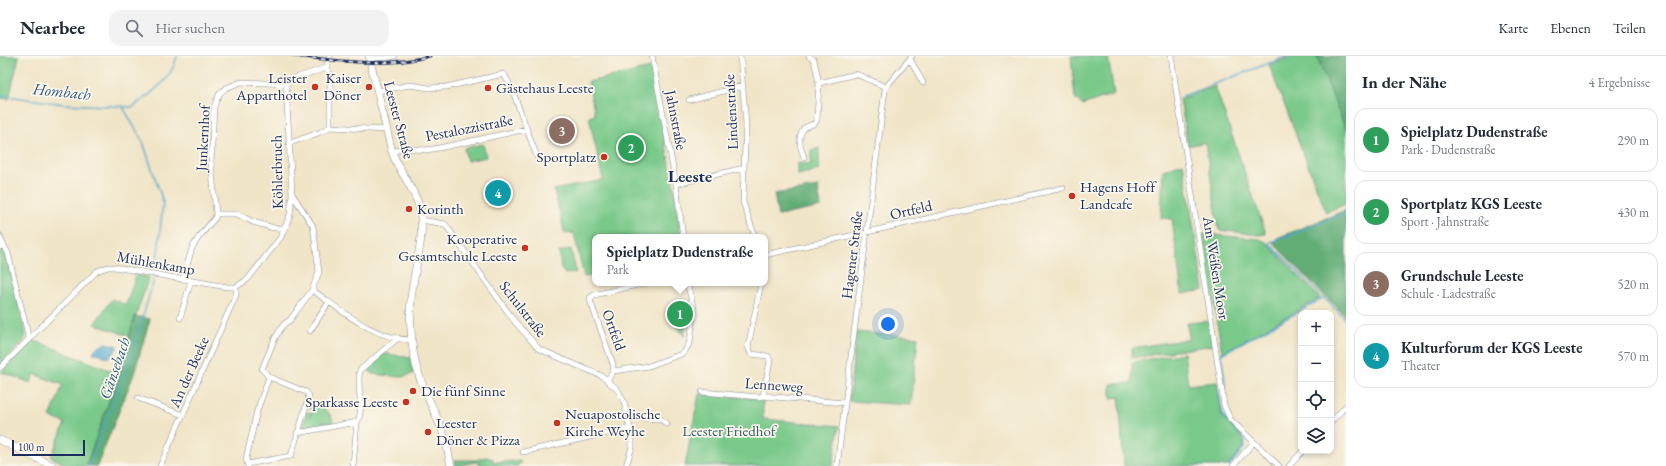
<!DOCTYPE html>
<html lang="de">
<meta charset="utf-8">
<style>
body{margin:0;font-family:"EB Garamond",serif;background:#f2f2f3;color:#1f2937}
.controls{position:absolute;right:12px;bottom:12px;display:grid;overflow:hidden;border-radius:8px;box-shadow:0 2px 6px #0003}
.controls button{width:36px;height:36px;display:grid;place-items:center;padding:0;border:0;border-bottom:1px solid #e0e1e3;background:#fff;color:#1f2937;font:20px sans-serif}
.scale{position:absolute;left:12px;bottom:10px;width:73px;box-sizing:border-box;padding-left:4px;border:2px solid #1b2f5e;border-top:0;font-size:11px;line-height:14px;white-space:nowrap;color:#1b2f5e;-webkit-text-stroke:3px #fbf7ec;paint-order:stroke}
.you{position:absolute;left:888px;top:268px;width:14px;height:14px;margin:-10px;border:3px solid #fff;border-radius:50%;background:#1a73e8;box-shadow:0 0 0 6px #1a73e833}
.badge{display:grid;place-items:center;width:26px;height:26px;border-radius:50%;background:#111827;color:#fff;font-size:13px;font-weight:700}
.pin{position:absolute;translate:-50% -50%;border:2px solid #fff;box-shadow:0 1px 4px #0006}
.popup{position:absolute;left:592px;top:178px;width:176px;height:52px;box-sizing:border-box;display:grid;place-content:center;border-radius:8px;background:#fff;filter:drop-shadow(0 1px 3px #0005);font-size:13px;white-space:nowrap;color:#747a83}
.popup b{font-size:15px;color:#1f2937}
.popup::after{content:'';position:absolute;left:50%;top:100%;margin-left:-8px;border:8px solid transparent;border-top-color:#fff}
.list{margin:0;padding:0;list-style:none}
h2{display:flex;justify-content:space-between;align-items:center;height:52px;margin:0;padding:0 16px;font-size:17px}
h2 small{font-size:13px;font-weight:400;color:#747a83}
.list li{display:grid;grid-template-columns:26px 1fr auto;gap:12px;align-items:center;box-sizing:border-box;height:64px;margin:0 8px 8px;padding:0 8px;border:1px solid #e0e1e3;border-radius:12px}
.list b{display:block;font-size:15px;white-space:nowrap}
.list p{margin:0;font-size:13px;white-space:nowrap;color:#747a83}
.list em{font-size:13px;font-style:normal;color:#747a83}
.icon{flex:none;width:22px;height:22px;fill:none;stroke:currentColor;stroke-width:2;stroke-linecap:round;stroke-linejoin:round}
.map{position:relative;flex:none;width:1346px;height:410px;overflow:hidden}
header{display:flex;align-items:center;gap:24px;box-sizing:border-box;height:56px;padding:0 20px;background:#fff;border-bottom:1px solid #e0e1e3}
header strong{font-size:19px}
nav{display:flex;gap:22px;margin-inline-start:auto;font-size:14px}
.search{width:280px;height:36px;background:#f2f2f3;display:flex;align-items:center;gap:10px;box-sizing:border-box;padding:0 14px;border-radius:12px;color:#747a83;font-size:15px}
main{display:flex}
aside{flex:1;background:#fff}
.map>svg:first-child{display:block}
</style>
<header>
<strong>Nearbee</strong>
<div class="search"><svg class="icon" aria-label="search" viewBox="0 0 24 24"><circle cx="10" cy="10" r="6"/><path d="M15 15l6 6"/></svg>Hier suchen</div>
<nav><a>Karte</a><a>Ebenen</a><a>Teilen</a></nav>
</header>
<main>
<div class="map">
<svg width="1346" height="410" viewBox="0 0 1346 410">
<rect width="100%" height="100%" fill="#fbf7ec"/>
<filter id="ink" filterUnits="userSpaceOnUse"><feTurbulence type="fractalNoise" baseFrequency=".025" numOctaves="2"/><feDisplacementMap in="SourceGraphic" scale="8" xChannelSelector="R" yChannelSelector="G"/><feConvolveMatrix kernelMatrix="1 2 1 2 8 2 1 2 1" color-interpolation-filters="sRGB"/></filter>
<filter id="wash" filterUnits="userSpaceOnUse"><feTurbulence type="fractalNoise" baseFrequency=".012" numOctaves="4" result="noise"/><feDisplacementMap in="SourceGraphic" scale="16" xChannelSelector="R" yChannelSelector="G"/><feGaussianBlur stdDeviation="0.9" result="paint"/><feColorMatrix in="noise" values="0 0 0 0 0 0 0 0 0 0 0 0 0 0 0 0 0 1.4 0 .05"/><feComposite in="paint" operator="in"/></filter>
<g filter="url(#wash)">
<rect width="100%" height="100%" fill="#f1e5c8"/>
<!-- green -->
<path fill="#79c98a" stroke="#4a7c74" d="M0,0h19l-10,43 -9,-1z
M1071,0h37l6,38 -32,11 -7,-7z
M1294,0h23l29,74v74l-20,8 -57,-147z
M651,12l23,119 7,50h-86v38l-11,2 -10,-44 -9,1 -11,-44 49,-10 -14,-63 6,-2 -7,-33z
M1215,30l51,148 -8,1 -39,-5 -14,-88 -17,4 -8,-47z
M483,88l3,13 -19,4 -3,-13z
M819,92v22l-21,5v-12l13,1v-14z
M1183,107l21,127 -22,4 -10,-75 -11,-1 2,-48z
M0,175l3,7 23,96 -2,7 -24,24z
M1203,178l56,5 7,3 54,56 -98,55z
M571,193l5,23 -11,2 -4,-5 -2,-17z
M136,219l13,2 -20,59 -35,-12 18,-25 14,6z
M680,249l8,2 -4,29 -7,-10 -6,-19z
M1210,265l3,24 -81,13v-10l57,-9 -2,-16z
M856,276l62,5 -7,68 -62,-4z
M33,284l86,34 -33,92h-18l-17,-9 14,-34 -15,-6 13,-32 -29,-11 -3,9 -30,-11z
M382,297l29,5 3,15 -12,4 -30,-3 -5,-7z
M1184,297l4,32 29,-3 5,34 22,24 -1,8 -15,18h-104l-5,-69 -8,1v-14l21,-1v-19l6,-3z
M699,338l64,5v20l76,7 -6,40h-148z
M309,348c12,3 22,5 24,19l-7,1v-2h-4v3l-17,3 -2,-1 3,-15 5,1 -2,5 3,-4 1,-5 -5,-1z
M486,401l7,2v3l27,-1v3l-3,2h-32l-9,-4 -20,4 -1,-6h21z"/>
<!-- forest -->
<path fill="#62ad76" stroke="#3e6e6a" d="M1317,0h29v74z
M818,131l3,20 -43,9 -4,-22z
M1346,154v105l-1,1 -72,-73 4,-5z
M135,260l15,3 -16,55 -37,92h-11l33,-92 10,-38z"/>
<!-- water -->
<path fill="#4fa8cd" stroke="#356c96" d="M106,287l11,3c0,5 -6,11 -11,12l-5,-4 -8,-1 2,-4z"/>
<g fill="none" stroke-linecap="round" stroke-linejoin="round">
<!-- stream -->
<path stroke="#4fa8cd" stroke-width="1.5" d="M0,39l64,9 69,3c18,-14 39,-27 44,-51
M1183,40l105,-40
M123,51l20,35 20,60 -7,71
M1324,242l22,22
M1226,332l-5,-34 103,-56 -55,-55 77,-30
M1218,333l5,27 20,21 2,5 -1,6 -15,18
M89,410l41,-106 25,-84"/>
</g>
</g>
<g filter="url(#ink)">
<g fill="none" stroke-linecap="round" stroke-linejoin="round">
<defs>
<path id="street" d="M652,0l24,128 7,53
M809,0l5,4 5,23 37,-9 30,13
M1171,0l53,349 6,14 49,47
M370,2h15l10,-2
M910,3l13,24
M326,12l4,6v53
M378,35l32,-6 19,3 17,-1 58,-13 8,15 25,68
M689,44l54,-14
M290,87l31,-11 9,-5 57,3
M392,96l12,-4 22,2 13,-2 88,-19
M804,101c-4,-9 -7,-20 0,-29l11,-5 2,-4 2,-36
M744,112l-1,34 12,35
M676,128l68,-16 2,-44 -6,-68
M216,158l-5,-52 3,-55 3,-8 3,-6 6,-5 15,-6 45,2 6,-5 34,-11 4,-12
M421,164l24,4 70,98 24,27 63,27 16,14 6,12 8,36v9l-6,19
M0,181l4,9
M0,191l4,-1 4,7 21,86
M765,199l298,-67
M183,223l9,-31 7,-11 16,-19 1,-4h21l16,8 21,6h12
M761,227l-13,64 3,7 17,2 2,5 -7,35
M312,234c31,21 61,49 100,50
M180,262l11,-37
M310,275l19,-29
M0,312l97,-97 11,-4h6l113,20h9l12,-8 33,-42 9,-22 2,-21 -6,-110
M613,315l36,-5 35,-13 6,-11 4,-33 -7,-26
M607,324l6,-8v-8l-22,-61 -1,-5 4,-3 52,-12
M702,336l57,5 4,-1 82,7
M138,342l45,17
M627,361l33,2 7,5
M1331,366l15,-16
M297,377l60,-11
M523,396l107,-24
M247,408l44,-8 18,-60 -3,-4 -37,-15 -7,-8 13,-31 9,-14 6,-4 22,-30 7,-18 -6,-46 -21,-32
M160,410l76,-171v-8
M248,410l-2,-7 11,-48 12,-34
M353,410l4,-44c8,-11 -1,-37 3,-52l38,-32
M837,410l48,-376 1,-3 26,-31
M1233,410l21,-24
M1289,410l14,-15"/>
<path id="secondary" d="M369,0l23,96c7,19 21,35 27,54 8,31 -6,63 -8,94 -2,17 0,34 2,51 5,33 21,55 31,85 3,10 5,20 7,30
M0,384l53,26"/>
</defs>
<!-- street casing -->
<use href="#street" stroke="#868a93" stroke-width="6"/>
<!-- secondary casing -->
<use href="#secondary" stroke="#868a93" stroke-width="8"/>
<!-- street -->
<use href="#street" stroke="#fff" stroke-width="5"/>
<!-- secondary -->
<use href="#secondary" stroke="#fff" stroke-width="7"/>
<defs>
<path id="rail" d="M294,0c45,5 92,12 136,0"/>
</defs>
<!-- rail casing -->
<use href="#rail" stroke="#1b2f5e" stroke-width="3"/>
<!-- rail -->
<use href="#rail" stroke="#fbf7ec" stroke-width="1.5" stroke-dasharray="4.5" stroke-linecap="butt"/>
</g>
</g>
<!-- markers -->
<g fill="#c8321e" stroke="#fbf7ec" stroke-width="1.5">
<circle cx="315" cy="31" r="4"/>
<circle cx="369" cy="31" r="4"/>
<circle cx="488" cy="32" r="4"/>
<circle cx="604" cy="101" r="4"/>
<circle cx="1072" cy="140" r="4"/>
<circle cx="409" cy="153" r="4"/>
<circle cx="525" cy="192" r="4"/>
<circle cx="413" cy="335" r="4"/>
<circle cx="406" cy="346" r="4"/>
<circle cx="557" cy="367" r="4"/>
<circle cx="428" cy="376" r="4"/>
</g>
<g text-anchor="middle" stroke-width="3.5" stroke-linejoin="round" paint-order="stroke">
<!-- poi labels -->
<g font-size="15" fill="#1b2f5e" stroke="#fbf7ec" text-anchor="start">
<text x="307" y="27" text-anchor="end">Leister<tspan x="307" dy="17">Apparthotel</tspan></text>
<text x="361" y="27" text-anchor="end">Kaiser<tspan x="361" dy="17">Döner</tspan></text>
<text x="496" y="37">Gästehaus Leeste</text>
<text x="596" y="106" text-anchor="end">Sportplatz</text>
<text x="1080" y="136">Hagens Hoff<tspan x="1080" dy="17">Landcafe</tspan></text>
<text x="417" y="158">Korinth</text>
<text x="517" y="188" text-anchor="end">Kooperative<tspan x="517" dy="17">Gesamtschule Leeste</tspan></text>
<text x="421" y="340">Die fünf Sinne</text>
<text x="398" y="351" text-anchor="end">Sparkasse Leeste</text>
<text x="565" y="363">Neuapostolische<tspan x="565" dy="17">Kirche Weyhe</tspan></text>
<text x="436" y="372">Leester<tspan x="436" dy="17">Döner &amp; Pizza</tspan></text>
</g>
<!-- street labels -->
<g font-size="15" fill="#1b2f5e" stroke="#fbf7ec">
<text transform="translate(731 56) rotate(-93)" y="5">Lindenstraße</text>
<text transform="translate(399 64) rotate(75)" y="5">Leester Straße</text>
<text transform="translate(676 64) rotate(79)" y="5">Jahnstraße</text>
<text transform="translate(469 72) rotate(-11)" y="5">Pestalozzistraße</text>
<text transform="translate(203 82) rotate(-87)" y="5">Junkernhof</text>
<text transform="translate(277 116) rotate(-91)" y="5">Köhlerbruch</text>
<text transform="translate(911 154) rotate(-13)" y="5">Ortfeld</text>
<text transform="translate(852 199) rotate(-83)" y="5">Hagener Straße</text>
<text transform="translate(156 207) rotate(10)" y="5">Mühlenkamp</text>
<text transform="translate(1216 212) rotate(81)" y="5">Am Weißen Moor</text>
<text transform="translate(523 253) rotate(52)" y="5">Schulstraße</text>
<text transform="translate(614 274) rotate(70)" y="5">Ortfeld</text>
<text transform="translate(189 316) rotate(-66)" y="5">An der Beeke</text>
<text transform="translate(774 329) rotate(4)" y="5">Lenneweg</text>
</g>
<!-- park labels -->
<g font-size="15" fill="#375d6b" stroke="#fbf7ec">
<text x="729" y="380">Leester Friedhof</text>
</g>
<!-- water labels -->
<g font-size="16" font-style="italic" fill="#2d5985" stroke="#fbf7ec">
<text transform="translate(62 35) rotate(6)" y="6">Hombach</text>
<text transform="translate(114 312) rotate(-71)" y="6">Gänsebach</text>
</g>
<!-- quarter labels -->
<g font-size="17" font-weight="bold" fill="#1b2f5e" stroke="#fbf7ec">
<text x="690" y="126">Leeste</text>
</g>
</g>
</svg>
<div class="controls">
<button>+</button>
<button>−</button>
<button><svg class="icon" aria-label="locate" viewBox="0 0 24 24"><circle cx="12" cy="12" r="6"/><path d="M12 2v4M12 18v4M2 12h4M18 12h4"/></svg></button>
<button><svg class="icon" aria-label="layers" viewBox="0 0 24 24"><path d="M12 4l9 5-9 5-9-5zM3 14l9 5 9-5"/></svg></button>
</div>
<div class="scale">100 m</div>
<div class="you"></div>
<div class="pin badge" style="left:680px;top:258px;background:#2e9e5b">1</div>
<div class="popup"><b>Spielplatz Dudenstraße</b>Park</div>
<div class="pin badge" style="left:631px;top:92px;background:#2e9e5b">2</div>
<div class="pin badge" style="left:562px;top:75px;background:#8d6e63">3</div>
<div class="pin badge" style="left:498px;top:137px;background:#0f9aa8">4</div>
</div>
<aside>
<h2>In der Nähe<small>4 Ergebnisse</small></h2>
<ul class="list">
<li><span class="badge" style="background:#2e9e5b">1</span><div><b>Spielplatz Dudenstraße</b><p>Park · Dudenstraße</p></div><em>290 m</em></li>
<li><span class="badge" style="background:#2e9e5b">2</span><div><b>Sportplatz KGS Leeste</b><p>Sport · Jahnstraße</p></div><em>430 m</em></li>
<li><span class="badge" style="background:#8d6e63">3</span><div><b>Grundschule Leeste</b><p>Schule · Ladestraße</p></div><em>520 m</em></li>
<li><span class="badge" style="background:#0f9aa8">4</span><div><b>Kulturforum der KGS Leeste</b><p>Theater</p></div><em>570 m</em></li>
</ul>
</aside>
</main>
